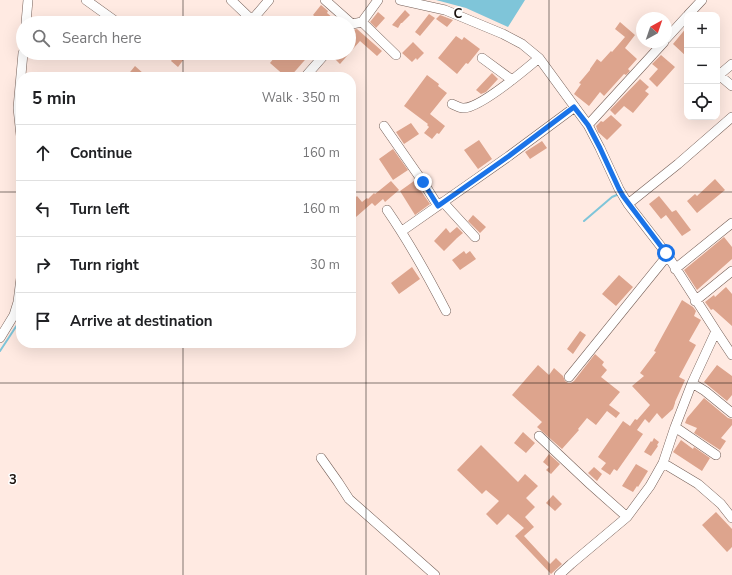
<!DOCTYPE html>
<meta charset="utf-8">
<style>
body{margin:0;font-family:"Nunito Sans",sans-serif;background:#f2f2f2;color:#202124}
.controls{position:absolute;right:12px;top:12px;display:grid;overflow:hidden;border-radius:8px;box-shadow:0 4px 16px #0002}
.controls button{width:36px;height:36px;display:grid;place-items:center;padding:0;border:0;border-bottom:1px solid #e0e0e0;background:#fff;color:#202124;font:20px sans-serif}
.compass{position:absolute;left:636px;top:12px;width:36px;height:36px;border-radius:50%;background:#fff;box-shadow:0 4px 16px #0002;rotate:40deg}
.stop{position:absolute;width:12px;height:12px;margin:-9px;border:3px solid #1a73e8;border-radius:50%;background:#fff}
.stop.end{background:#1a73e8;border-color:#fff;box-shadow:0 1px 4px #0008}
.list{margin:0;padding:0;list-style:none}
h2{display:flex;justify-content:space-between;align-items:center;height:52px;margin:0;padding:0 16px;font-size:17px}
h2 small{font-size:13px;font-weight:400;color:#757577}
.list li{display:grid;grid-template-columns:26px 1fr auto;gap:12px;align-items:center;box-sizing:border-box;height:56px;padding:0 16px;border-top:1px solid #e0e0e0}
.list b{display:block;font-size:15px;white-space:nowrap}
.list em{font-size:13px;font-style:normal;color:#757577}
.icon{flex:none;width:22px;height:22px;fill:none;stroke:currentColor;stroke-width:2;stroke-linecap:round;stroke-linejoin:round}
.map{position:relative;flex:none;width:732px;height:575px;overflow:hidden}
.search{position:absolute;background:#fff;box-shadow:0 4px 16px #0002;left:16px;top:16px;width:340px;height:44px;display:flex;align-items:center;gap:10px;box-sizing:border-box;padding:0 14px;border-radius:22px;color:#757577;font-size:15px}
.panel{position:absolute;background:#fff;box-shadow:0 4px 16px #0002;left:16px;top:72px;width:340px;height:276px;border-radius:16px}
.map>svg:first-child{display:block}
</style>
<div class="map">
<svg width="732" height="575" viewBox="0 0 732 575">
<rect width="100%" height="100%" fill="#ffeae2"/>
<!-- water -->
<path fill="#7fc5d9" d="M436,0h89l-17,27 -42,-19z"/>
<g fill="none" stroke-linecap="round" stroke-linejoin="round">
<!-- stream -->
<path stroke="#7fc5d9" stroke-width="2" d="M22,50l1,-10
M584,221l28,-24 7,-3
M0,351l21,-32"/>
</g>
<!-- building -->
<path fill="#dda48d" d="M321,5l7,6 -1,2 12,10h-16l-10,-8z
M405,10l5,5 -8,8h-1l-3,5 -6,-3z
M378,12l7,6 -9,10 -6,-6z
M429,14l6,4 -15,18 -5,-4z
M440,15l13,5 -6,7 -11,-8z
M620,22l15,13 -10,13 12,11 -9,10 2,2 -4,4 -2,-1 -20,22 -4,-4 -11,14 -15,-12 7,-10 -2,-1 11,-13v-1l7,-10 4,3 10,-11 1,1 13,-15 -10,-8z
M687,27v30l-14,-13z
M357,29l25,22 -5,5 -17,-15 -20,23 -9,-9 2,-2h16v-20l3,-3z
M456,36l6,4 2,-3 16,12 -12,15 -2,-1 -9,11 -19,-16z
M413,42l11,11 -7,7 -1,-2 -4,4 -10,-9z
M278,53h33l-21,24h-4l-16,-14z
M176,54l8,5 -6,8 -7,-6z
M661,55l14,12 -18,20 -8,-8 9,-10 -6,-5z
M135,66l9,8 -2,3h-16z
M492,73l6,6 -12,13 -5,2 -5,-4z
M427,75l12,9 -1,2 9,7 -17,21 15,12 -6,8 -2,-1 -5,6 -8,-6 5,-6 -2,-2 1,-1 -24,-18z
M640,79l9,8 -4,4 4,3 -16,19 -9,-7 -9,9 -5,-5z
M611,115l11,10 -15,15 -9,-8 -2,-6 5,-5 2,1z
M411,123l8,11 -15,10 -8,-12z
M479,140l13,19 -14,10 -14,-19z
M542,141l5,7 -17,11 -5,-7z
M393,149l15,21 -15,10 -14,-21z
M715,179l10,11 -28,23 -10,-12 8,-7 2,2z
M391,181l8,9 -14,12 -2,-3 -8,7 -3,-3 -16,14 -5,-5v-10l6,-6 5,6 5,-4 1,1 6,-6 1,1z
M414,181l16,23 -15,11 -15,-24z
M659,196l13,16 4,-2 15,20 -9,6 -16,-21 -5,4 -12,-15z
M473,215l13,12 -6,6 -12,-12z
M457,227l6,6 -6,5 -13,13 -10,-10 12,-13 4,5z
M724,237l8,10v12l-35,31 -13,-20z
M464,251l2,3 4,-3 6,8 -16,11 -8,-10z
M412,267l8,12 -21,15 -8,-11z
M619,275l14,12 -17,19 -14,-12z
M726,287l6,7v32l-19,-17 -2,1 -6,-8 9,-7 1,2z
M682,300l11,7 3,4 -2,5 7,4 -12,21 7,4 -17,32 6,3 -10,22v1l-2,6 -11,10 -5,-6 -8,10 -4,-4 -8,11 6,4 -26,37 -3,-2 -4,6 -9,-6 5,-6 -8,-6 25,-36 7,5 5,-7 2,1 13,-15 -18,-19 12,-10 -4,-3 16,-21 -2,-1z
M580,331l6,4 -13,19 -6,-5z
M595,354l9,8 -2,3 5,5 -6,7 19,15 -11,13 11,8 -4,5 -9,-7 -11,14 -9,-7 -9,11 1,1 -17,19 -25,-22 5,-5 -30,-27 26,-30 11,10 5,-7 9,8 2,5 3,2h3l3,-2z
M717,365l15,11v19l-5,6 -23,-19z
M704,398l24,20 4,1v6l-11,13 5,3 -6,9 -26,-17 3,-5 -12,-5 2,-5z
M523,432l12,11 -9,10 -12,-10z
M654,438l5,4 -2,3 1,1 -7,10 -7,-4 7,-11 1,1z
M681,440l12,9 1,-2 16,11 -8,13 -29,-19z
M481,445l37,37 7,-8 13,12 -12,12 9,9 -10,10 9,10 -10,9 26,28 6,-6 6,6 -11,10 -36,-38 9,-8 -16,-14 -11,11 -11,-11 13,-13 -13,-11 -4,4 -25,-24z
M549,454l11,10 -9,10 -5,-4 3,-3 -6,-5z
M636,464l12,7 -10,16 -1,-1 -4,6 -11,-6z
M594,467l8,7 -5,7 -9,-8z
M553,495l9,9 -7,7 -9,-8z
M716,512l16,17v18l-5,5 -25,-27z"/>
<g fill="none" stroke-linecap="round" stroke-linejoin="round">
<defs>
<path id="minor" d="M86,0l32,23
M231,0l24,23
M325,0l27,24 10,-2 16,-22
M400,0l45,10 17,7 41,17 19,10 17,14 49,67 12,23 19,41 9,15 38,49 50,78 -24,52 -17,44 -12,36 -13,23 -23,31 -56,47 -12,11
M688,15l14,-15
M252,20l17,-20
M362,22l34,33
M26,23l2,-23
M666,39l21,-23
M482,58l30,22
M732,64l-13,11 13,11
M305,77l21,-24
M452,104c3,1 7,4 11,4 16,1 63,-39 76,-50
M588,125l76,-83
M384,126l39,56 15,24
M21,136l-3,-28 5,-55
M443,202l32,35
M628,204l50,-40 54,-47
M387,210c22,32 41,66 59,101
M402,231l107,-75 66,-49
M675,269l57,-46
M695,301l37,-30
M716,331l16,24
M0,338l14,-23 4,-13 3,-24
M569,377l98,-121
M692,383l13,8 27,22
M675,427l41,28
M539,436l52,49 36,32
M321,458l17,24 11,17 86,76
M663,463l35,21 23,20 11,14"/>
</defs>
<!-- minor casing -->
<use href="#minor" stroke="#755f57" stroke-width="10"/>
<!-- minor -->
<use href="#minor" stroke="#fff" stroke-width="9"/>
</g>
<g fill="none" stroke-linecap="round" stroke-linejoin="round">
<!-- route -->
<path stroke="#1a73e8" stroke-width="5" d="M423,182l15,24 71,-50 65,-49 14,18 12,23 19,41 4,7 43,57"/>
</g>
<!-- grid -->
<path fill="none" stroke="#1b130f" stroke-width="1" stroke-opacity="0.55" d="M183,0v23M366,0v575M549,0v575M183,53v24M0,192h21M351,192h381M183,343v232M0,383h732"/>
<g font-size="13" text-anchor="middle" font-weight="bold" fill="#1b130f" stroke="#fff" stroke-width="3" stroke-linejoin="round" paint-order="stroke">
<text x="458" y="18">C</text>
<text x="13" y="484">3</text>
</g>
</svg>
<div class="controls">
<button>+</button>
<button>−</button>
<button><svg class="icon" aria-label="locate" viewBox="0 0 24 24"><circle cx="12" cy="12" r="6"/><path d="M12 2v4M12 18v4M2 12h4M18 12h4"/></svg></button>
</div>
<svg class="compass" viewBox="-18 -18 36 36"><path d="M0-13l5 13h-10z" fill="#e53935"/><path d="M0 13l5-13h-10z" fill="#757577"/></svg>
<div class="stop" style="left:666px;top:253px"></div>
<div class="stop end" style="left:423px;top:182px"></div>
<div class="search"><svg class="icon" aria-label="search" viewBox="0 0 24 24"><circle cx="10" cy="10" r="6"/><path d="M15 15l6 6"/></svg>Search here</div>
<section class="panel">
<h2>5 min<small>Walk · 350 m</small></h2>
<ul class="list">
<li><svg class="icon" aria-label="ahead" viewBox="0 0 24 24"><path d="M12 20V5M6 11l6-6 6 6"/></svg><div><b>Continue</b></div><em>160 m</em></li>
<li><svg class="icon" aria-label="left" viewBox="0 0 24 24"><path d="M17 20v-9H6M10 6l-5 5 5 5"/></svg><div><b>Turn left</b></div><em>160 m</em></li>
<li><svg class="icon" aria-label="right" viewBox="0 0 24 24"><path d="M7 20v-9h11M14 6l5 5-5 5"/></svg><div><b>Turn right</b></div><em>30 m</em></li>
<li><svg class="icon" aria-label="arrive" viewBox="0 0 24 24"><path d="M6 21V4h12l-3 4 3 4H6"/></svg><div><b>Arrive at destination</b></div></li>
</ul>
</section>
</div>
